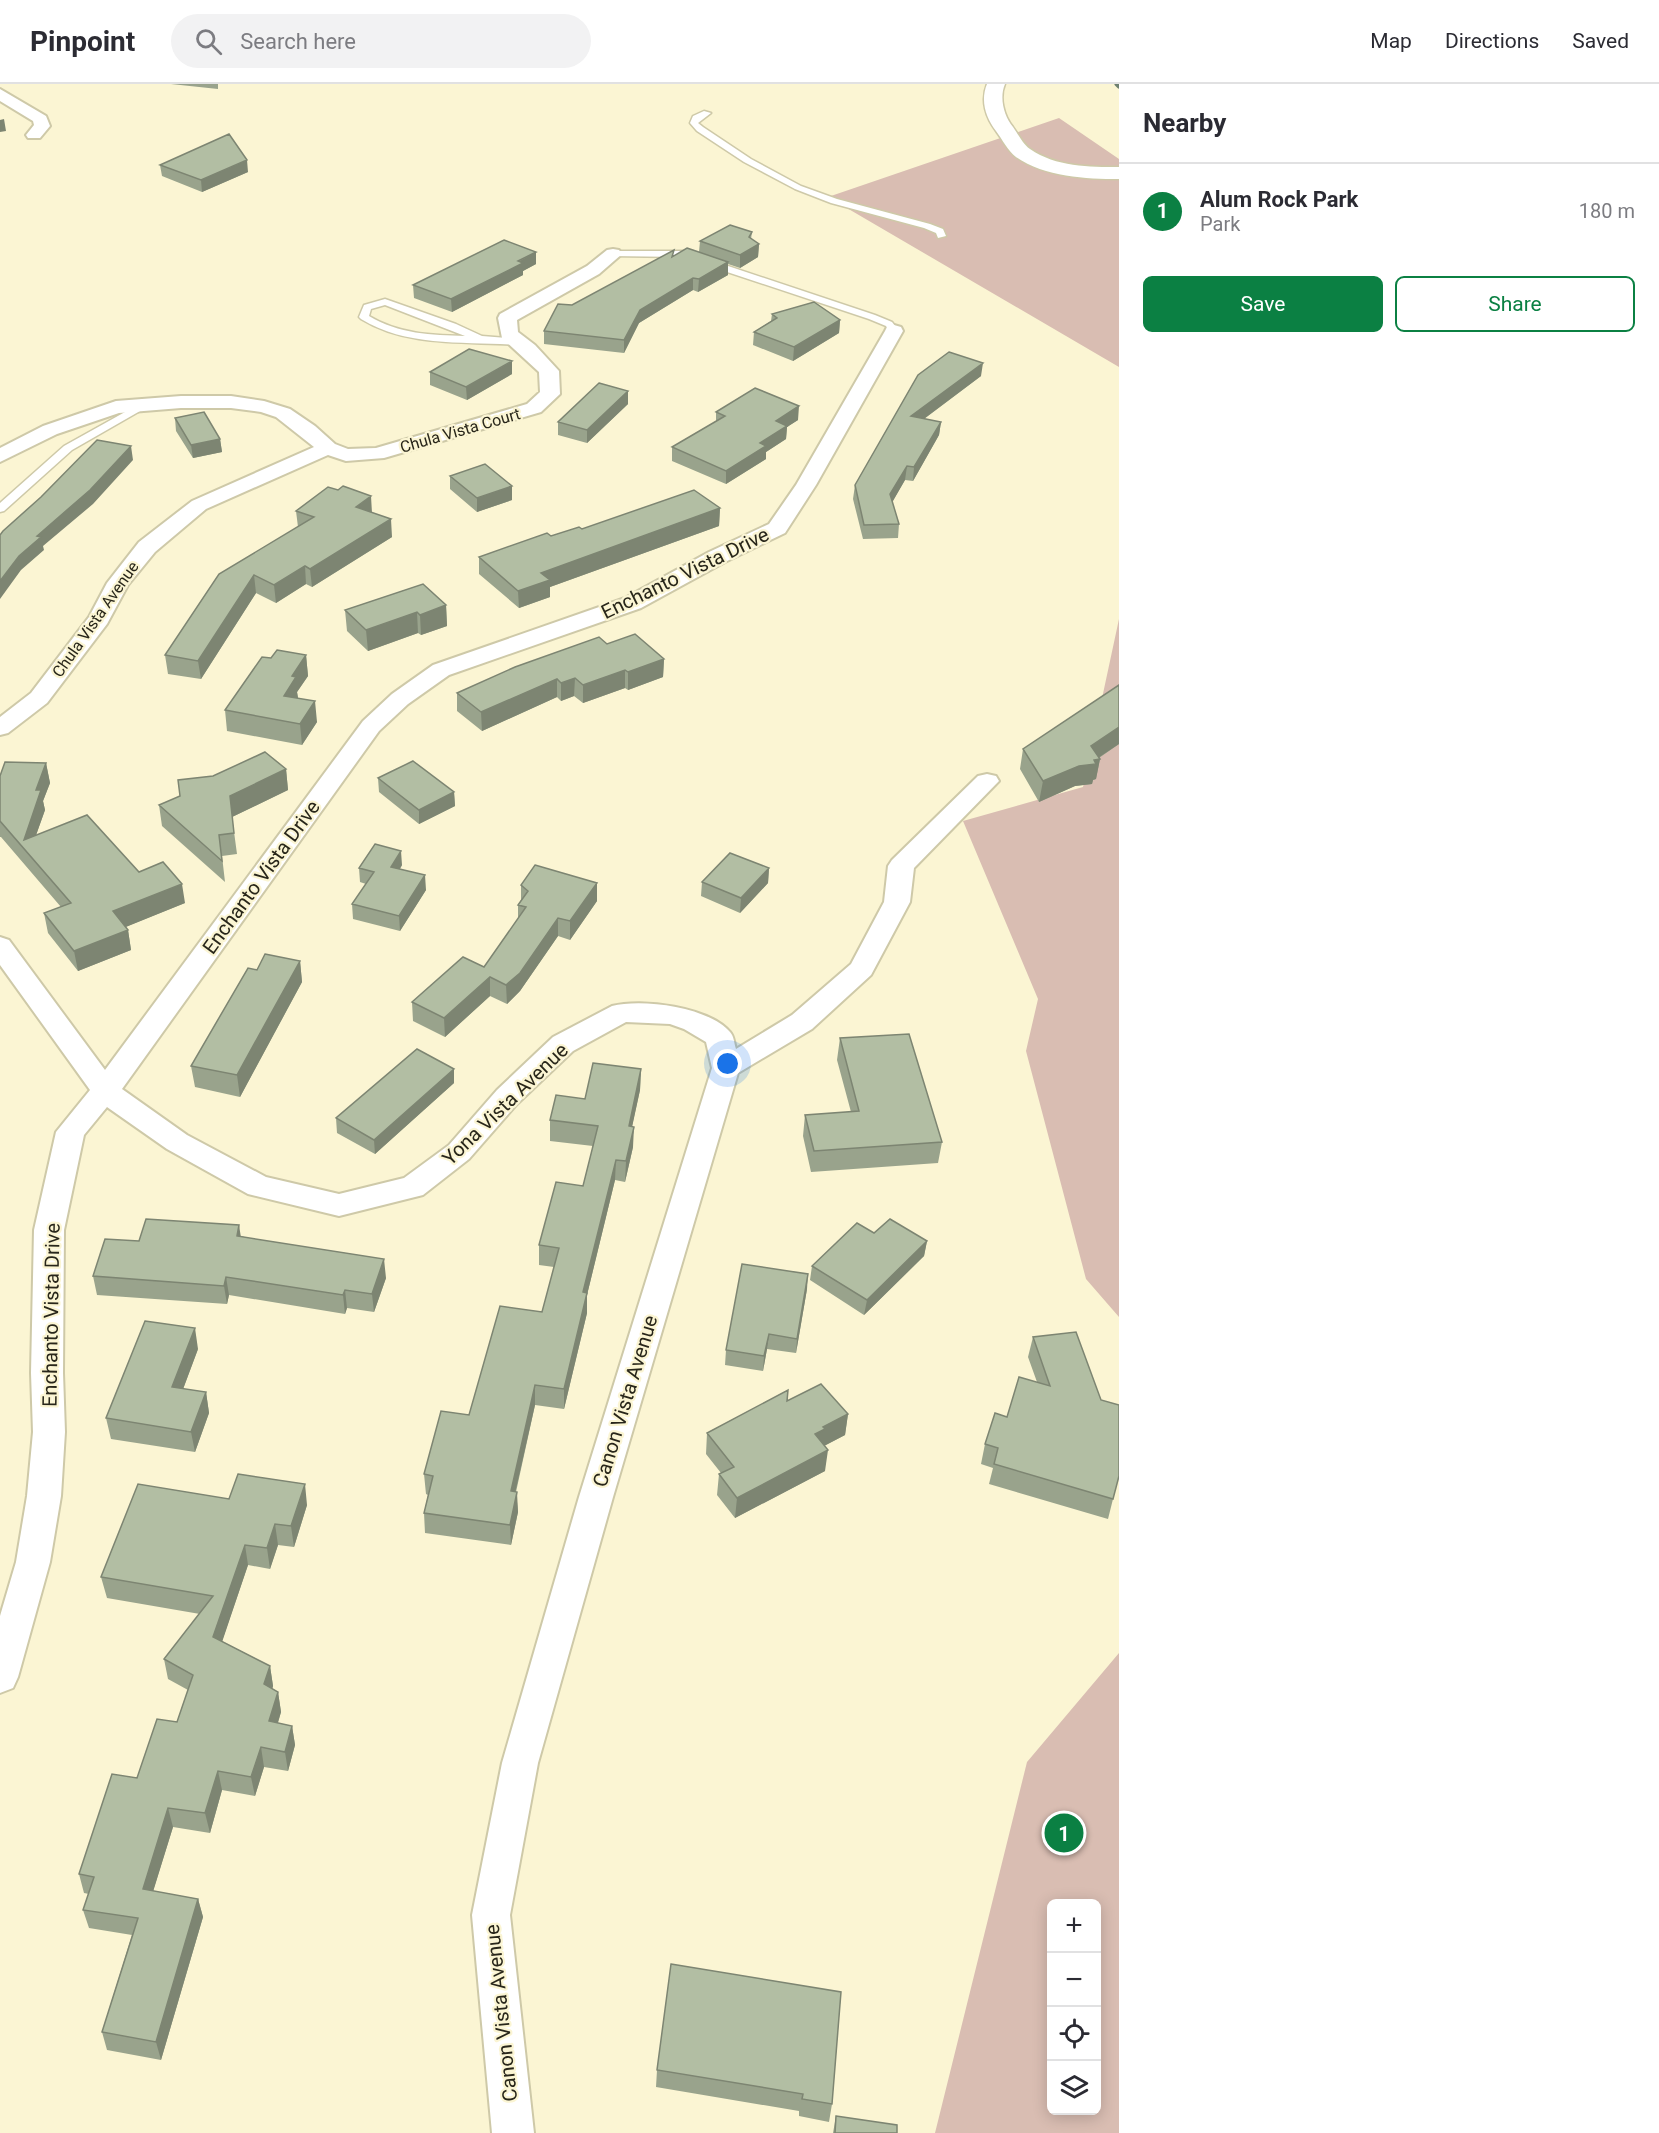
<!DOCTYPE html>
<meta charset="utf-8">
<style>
body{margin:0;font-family:Roboto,sans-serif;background:#f2f2f3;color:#2b2b33}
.controls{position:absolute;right:18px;bottom:18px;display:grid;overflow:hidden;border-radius:9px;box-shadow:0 3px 15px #0003}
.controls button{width:54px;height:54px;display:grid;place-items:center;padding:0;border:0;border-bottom:2px solid #e1e1e2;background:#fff;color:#2b2b33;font:30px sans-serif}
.you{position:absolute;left:728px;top:980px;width:21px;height:21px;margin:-15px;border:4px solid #fff;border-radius:50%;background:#1a73e8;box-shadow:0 0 0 9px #1a73e833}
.badge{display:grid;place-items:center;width:39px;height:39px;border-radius:50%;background:#0b8043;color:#fff;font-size:20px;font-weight:700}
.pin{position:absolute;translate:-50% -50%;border:3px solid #fff;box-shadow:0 2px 6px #0006}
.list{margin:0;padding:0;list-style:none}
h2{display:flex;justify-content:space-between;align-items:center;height:78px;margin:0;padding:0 24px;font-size:26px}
h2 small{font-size:20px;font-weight:400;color:#7c7c81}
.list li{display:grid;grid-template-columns:39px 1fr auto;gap:18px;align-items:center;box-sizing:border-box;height:96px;padding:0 24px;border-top:2px solid #e1e1e2}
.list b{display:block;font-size:22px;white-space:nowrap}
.list p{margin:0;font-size:20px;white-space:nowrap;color:#7c7c81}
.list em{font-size:20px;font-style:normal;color:#7c7c81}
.actions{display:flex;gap:12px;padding:18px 24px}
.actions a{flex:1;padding:14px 0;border:2px solid #0b8043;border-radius:9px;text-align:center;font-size:21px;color:#0b8043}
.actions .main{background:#0b8043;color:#fff}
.icon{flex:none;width:33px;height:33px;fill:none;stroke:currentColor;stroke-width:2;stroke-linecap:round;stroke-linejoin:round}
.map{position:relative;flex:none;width:1119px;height:2049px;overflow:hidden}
header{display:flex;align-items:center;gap:36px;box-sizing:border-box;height:84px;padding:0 30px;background:#fff;border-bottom:2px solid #e1e1e2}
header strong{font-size:28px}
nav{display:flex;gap:33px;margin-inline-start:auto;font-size:21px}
.search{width:420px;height:54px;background:#f2f2f3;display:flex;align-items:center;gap:15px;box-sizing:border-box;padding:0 21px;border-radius:33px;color:#7c7c81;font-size:22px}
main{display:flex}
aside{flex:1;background:#fff}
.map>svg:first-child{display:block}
</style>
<header>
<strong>Pinpoint</strong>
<div class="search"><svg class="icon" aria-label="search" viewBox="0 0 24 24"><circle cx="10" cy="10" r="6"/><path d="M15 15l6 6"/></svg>Search here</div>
<nav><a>Map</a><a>Directions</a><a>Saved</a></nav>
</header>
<main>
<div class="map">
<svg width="1119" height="2049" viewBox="0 0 1119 2049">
<rect width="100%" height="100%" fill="#fbf5d3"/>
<!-- green -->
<path fill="#d9bdb2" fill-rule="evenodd" d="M1059,34l60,41v208l-291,-170z
M1119,535v698l-33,-38 -60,-228 12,-52 -75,-178 120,-34z
M1119,1569v480h-184l92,-371zM1052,1820h44v206h-44z"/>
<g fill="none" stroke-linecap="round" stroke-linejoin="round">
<!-- stream -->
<path stroke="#6e8070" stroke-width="5" d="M1117,0l2,2"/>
<defs>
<path id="service" d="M704,27l7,2 -13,10 5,4 48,32 50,27 36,13 93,25 13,5 3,7 -8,2 -2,-5 -12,-5 -93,-25 -36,-14 -51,-27 -47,-31 -7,-8 3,-7z
M613,167h70l192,64 17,7 7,9 -9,2 -4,-7 -17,-7 -187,-62 -72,-1 -2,-2z
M385,215l71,25 26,12 37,3 5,3 -5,3c-53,-4 -111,3 -158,-26l-2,-2 5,-12zM385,221l80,31c-34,-1 -66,-2 -96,-20l2,-7z
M143,318l4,1v4l-75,43 -68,61 -4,1v-9l64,-57z"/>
<path id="minor" d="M0,5l46,27 4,10 -10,12h-12l-2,-3 8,-10 -1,-4 -33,-20z
M613,165l6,1 3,4 -23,20 -82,46 1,12 17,13 24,26 1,23 -19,18 -157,46 -38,3 -18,-6 -122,54 -51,43 -27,33 -21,39 -60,79 -39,30 -8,2v-18l31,-24 58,-76 18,-34 32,-41 53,-41 122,-54 -38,-30 -15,-5 -30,-4h-50l-62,5 -62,21 -57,28v-14l43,-22 73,-25 65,-5h50l33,5 26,8 25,17 20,18 13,5 28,-1 151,-44 13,-12 -1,-20 -37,-34 -4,-20 2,-4 87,-48 20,-16z
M894,241l7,2 2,4 -87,154 -31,48 -60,29 -84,46 -192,67 -41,29 -29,27 -257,358 65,46 79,42 73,17 65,-16 45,-33 48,-55 56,-53 59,-31c30,-8 97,1 118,26 4,4 4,11 6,17l56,-34 59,-51 33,-62 4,-36 4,-6 86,-84 9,-2 9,2 3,5 -85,87 -4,34 -39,73 -59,54 -74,44 -125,424 -75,266 -28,152 24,218h-42l-20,-218 30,-152 77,-266 133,-429 -6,-26 -22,-13 -14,-5 -44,-2 -53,29 -56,53 -48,55 -46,36 -84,21 -91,-22 -81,-45 -60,-42 -23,28 -20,95 -1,143 2,59 -4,64 -11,66 -32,115 -5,11 -13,5v-77l16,-54 11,-66 6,-64 -2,-59 3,-143 22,-98 34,-42 -90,-125v-28l9,3 96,130 258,-349 29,-27 41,-29 192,-67 84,-46 60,-28 27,-39 89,-154 2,-4z"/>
<path id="tertiary" d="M987,0h18c-6,14 -1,32 8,43 5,7 10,17 17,22 26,18 59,18 89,18v12c-33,0 -74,-2 -103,-22 -8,-6 -14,-18 -20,-26 -10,-13 -16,-30 -9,-47z"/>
</defs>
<!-- service casing -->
<use href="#service" stroke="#cec9a8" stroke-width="3"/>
<!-- minor casing -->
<use href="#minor" stroke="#cec9a8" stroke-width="4"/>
<!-- tertiary casing -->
<use href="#tertiary" stroke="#cec9a8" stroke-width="3"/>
<!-- service -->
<use href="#service" fill="#fff" fill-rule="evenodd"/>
<!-- minor -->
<use href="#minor" fill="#fff" fill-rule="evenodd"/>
<!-- tertiary -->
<use href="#tertiary" fill="#fff" fill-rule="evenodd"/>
</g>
<!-- wall -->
<path fill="#99a38c" d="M171,0h47v5z
M160,81l88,7 -46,20 -40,-16z
M752,148l-1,7 8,5 -1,13 -18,11 -12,-4v11l-30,17 -5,-2 -54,33 -15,30 -80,-9v-13l28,-26 102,-49 25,-4 1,-11z
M536,168v12l-13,7v4l-71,37 -38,-14 -1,-13z
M772,230l68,6 -1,13 -46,28 -40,-16 1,-13 17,-11z
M430,288l82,2 -45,26 -37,-15z
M918,291l63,1 -57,43 17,3 -2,13 -26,46 -8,-1 -13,22 7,22 -1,14 -35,1 -10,-40 2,-14z
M628,307v13l-41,39 -29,-8v-13z
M716,328l82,8 -11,7 -1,12 -20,13v7l-40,25 -54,-23v-14l44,-26z
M175,334l45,21 2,13 -29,6 -17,-27z
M450,392l62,24 -35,12 -27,-23z
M720,424l-1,18 -169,61v10l-31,11 -40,-34v-17l72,-21 31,-7z
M296,427l76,2 20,24 -80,50 -6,-3 -30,19 -20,-10 -55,86 -33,-5 -3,-19 133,-128z
M446,521l1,21 -26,9 -3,-2 -50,18 -21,-20 -2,-21z
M607,560l57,15 -1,18 -35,13 -3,-2 -42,15 -9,-7 -13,5 -4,-4 -75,34 -25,-20v-18z
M306,571l2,21 -11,16 1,6 19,24 -15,23 -75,-14 -2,-21 46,-52z
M1119,660l-20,14 1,1 -4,20 -3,1 -1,4 -17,2 -36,16 -19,-33 3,-20z
M46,679l4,20 -7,18 2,9 -9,25 103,37 46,31 -60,24 3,3 3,20 -53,21 -30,-38 -4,-20 17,-6 -60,-70h-1v-61z
M286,685l2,21 -56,27 5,37 -15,2 3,26 -63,-56 -3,-21z
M378,694l76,14 1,14 -36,18 -40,-32z
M402,781l-2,4 26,21 -26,41 -47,-12 -1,-15 14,-20 -6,-2 -1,-14z
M769,784l-1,15 -28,30 -39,-17 1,-14z
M597,799v18l-27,39 -12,-4 -38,55 -13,13 -17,-8 -45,41 -32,-16 -1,-19 72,-35 34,-48v-14l3,-5v-15z
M300,877l2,21 -62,115 -45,-10 -4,-21 66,-96z
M840,954l102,104 -4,21 -127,9 -8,-36 2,-21 46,-3 -14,-52z
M454,985v14l-79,71 -38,-21 -1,-15z
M641,985l-1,21 -8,36 1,21 -8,35 -10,-2 -28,115v18l-23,96 -29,-4 -19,87 2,20 -7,33 -86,-12 -1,-20 4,-18 -2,-1 -2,-20 45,-59 73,-103 12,-45 -15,-2v-20l44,-59 10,-40 -43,-5v-21l35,-21z
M874,1149l53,8 -3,15 -60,59 -54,-35 2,-14z
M241,1152l145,42 -12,34 -27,-4 -2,6 -116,-19 -2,9 -130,-9 -4,-19 46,-35z
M807,1205l-11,64 -29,-4 -4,22 -38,-6 1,-15z
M1033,1253l80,162 -5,20 -119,-35 4,-16 -12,-4 4,-20 52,-62 -9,-25z
M198,1265l-15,40 23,3 3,21 -14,39 -84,-13 -5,-21z
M788,1306l-1,11 61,13 -3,21 -21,11 1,25 -90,47 -18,-23 2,-21 2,-1 -15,-19 1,-21z
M229,1415l78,6 -13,42 -16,-2 -8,24 -22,-4 -26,76 48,25 3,20 -1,3 6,3 3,20 -3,11 14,3 3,19 -7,26 -24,-4 -9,29 -33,-6 -12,43 -37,-6 -20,64 45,8 5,18 -42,143 -54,-10 -5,-18 30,-97 -43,-7 -6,-18 6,-16 -5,-1 -5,-19 58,-96 40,-56 11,-32 -20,-11 -4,-20 36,-45 -93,-16 -6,-21z
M841,1908l-9,112 -3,18 -30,-6v-5l-143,-24 1,-17z
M836,2032l61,17h-64z"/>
<!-- shaded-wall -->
<path fill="#7d8572" d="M4,35l2,12 -6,1v-12z
M247,76l1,12 -46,20 -1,-12z
M759,160l-1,13 -18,11v-13z
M536,168v12l-13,7v4l-71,37 -1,-13z
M728,178v13l-30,17 1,-13z
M693,194v12l-54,33 -15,30v-13l16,-30z
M840,236l-1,13 -46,28 1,-14z
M512,277v13l-45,26 -1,-13z
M983,279l-2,13 -72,54 2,-14z
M628,307v13l-41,39v-13z
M799,322l-1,14 -11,7 -1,12 -20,13v7l-40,25v-13l50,-50z
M941,338l-2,13 -26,46 1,-14z
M220,355l2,13 -29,6 -2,-13z
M131,362l2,14 -40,44 -50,42 1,4 -23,20 -21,29v-18l19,-25 18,-20z
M907,382l-2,14 -16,28 1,-14z
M512,402v14l-35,12v-14z
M371,412l1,17 -16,-6z
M720,424l-1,18 -169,61v10l-31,11 -1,-17 23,-18z
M391,435l1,18 -80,50 -2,-18z
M305,482l1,18 -30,19 -2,-18z
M254,491l2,18 -55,86 -3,-18z
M446,521l1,21 -26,9 -1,-20z
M417,528l1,21 -50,18 -2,-21z
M306,571l2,21 -11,16 1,6 -12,18 -2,-20 8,-20z
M664,575l-1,18 -35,13v-18z
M625,586v18l-42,15v-18z
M575,594l-1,18 -13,5v-18z
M557,595v18l-75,34 -1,-19z
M315,617l2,21 -15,23 -2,-21z
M1119,643v17l-24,16 5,-1 -4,20 -3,1 -1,4 -17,2 -36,16 4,-21 48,-35z
M46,679l4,20 -7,18 2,9 -16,45 -5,-15 12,-50z
M286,685l2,21 -56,27 -2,-21z
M454,708l1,14 -36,18v-14z
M401,767l1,14 -10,16 -1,-14z
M769,784l-1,15 -28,30 1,-15z
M425,791l1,15 -26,41 -1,-15z
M597,799v18l-27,39v-19z
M182,800l3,19 -69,28 -3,-20z
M558,834v18l-38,55 -13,13 -1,-19z
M128,846l3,20 -53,21 -4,-20z
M300,877l2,21 -62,115 -3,-22z
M490,893v19l-45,41 -1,-19z
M454,985v14l-79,71 -1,-14z
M641,985l-1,21 -12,56 1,-20z
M634,1043l-1,20 -8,35 1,-21z
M616,1076l-1,20 -28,115v18l-23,96v-20l19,-97z
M239,1141l3,19 -5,-8z
M927,1157l-3,15 -60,59 3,-15z
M384,1175l2,19 -12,34 -2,-18z
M808,1190l-1,15 -11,64 1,-14z
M226,1193l3,18 -2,9 -3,-18z
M345,1206l2,18 -2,6 -2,-19z
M195,1244l3,21 -22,59 -4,-21z
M769,1250l-2,15 -4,22 1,-15z
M535,1301v20l-24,106v-20z
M206,1308l3,21 -14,39 -4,-20z
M848,1330l-3,21 -23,12 -7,-13 8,-7z
M828,1366l-3,21 -90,47 2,-20z
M305,1400l2,21 -13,42 -3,-21z
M517,1408l1,20 -7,33 -1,-20z
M275,1440l3,21 -8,24 -3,-21z
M245,1461l3,20 -31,92 -4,-20z
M270,1582l3,20 -5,18 -4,-20z
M278,1608l3,20 -9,29 -3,-20z
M292,1642l3,19 -7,26 -3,-19z
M261,1663l3,20 -9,29 -4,-19z
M218,1687l4,19 -12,43 -5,-20z
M168,1724l5,19 -25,81 -5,-19z
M198,1815l5,18 -42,143 -5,-18z"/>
<!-- building -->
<path fill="#b2bea3" stroke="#7d8572" stroke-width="1.5" d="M229,50l18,26 -46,20 -41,-15z
M730,141l22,7 -3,5 10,7 -19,11 -40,-14z
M504,156l32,12 -18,9 5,2 -72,36 -38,-14z
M687,164l41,14 -29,17 -6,-1 -53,32 -16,30 -80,-9 14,-27 14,1 102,-55 -2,7z
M814,218l26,18 -46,27 -40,-15 23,-14 -5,-4z
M469,265l43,12 -46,26 -36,-15z
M949,268l34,11 -72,53 30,6 -27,45 -7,-1 -17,28 9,30 -35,1 -9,-40 63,-110z
M599,299l29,8 -41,39 -29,-8z
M755,304l44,18 -23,15 11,5 -27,17 6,3 -40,25 -54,-24 53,-31 -9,-4z
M204,328l16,27 -29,6 -16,-27z
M97,356l34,6 -41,44 -53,46 4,1 -22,19 -19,25v-46l3,-4 38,-34z
M485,380l27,22 -35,12 -27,-22z
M343,402l28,10 -15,11 35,12 -81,50 -5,-3 -31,19 -20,-10 -56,86 -33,-6 54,-81 95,-57 -18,-6 32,-24 10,3z
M694,406l26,18 -179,65 9,7 -32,11 -39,-34 68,-24 4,3 28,-9 3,2z
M423,500l23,21 -26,10 -3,-3 -51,18 -21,-20z
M635,550l29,25 -36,13 -3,-2 -42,15 -8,-7 -14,5 -4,-4 -76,33 -24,-19 58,-26 84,-30 8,7z
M277,566l29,5 -14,21 4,1 -12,19 31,5 -15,23 -75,-14 37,-53 9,1z
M1119,601v42l-28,19 9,13 -6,1 2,4 -17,2 -36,15 -20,-32z
M265,668l21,17 -56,27 4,37 -15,2 3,26 -63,-56 21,-9 -2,-16 35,-4z
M413,677l41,31 -35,18 -41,-32z
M5,678l41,1 -10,27h5l-17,50 63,-25 52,57 24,-10 19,22 -69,27 15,19 -54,21 -30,-38 27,-10 -71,-82v-45z
M375,760l26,7 -10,16 34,8 -26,41 -47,-12 22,-32 -15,-4z
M730,769l39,15 -28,30 -39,-16z
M535,781l62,18 -27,38 -12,-3 -38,55 -14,12 -16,-8 -46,41 -32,-16 51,-45 21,10 42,-60 -8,-2 10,-14 -7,-6z
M265,870l35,7 -63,114 -46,-9 57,-98 9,2z
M909,950l33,108 -128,9 -9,-36 54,-4 -19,-73z
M417,965l37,20 -80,71 -38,-22z
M593,979l48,6 -12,57 5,1 -8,34 -10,-1 -33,132 4,1 -23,96 -29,-4 -24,106 6,1 -7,33 -86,-12 9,-37 -9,-2 17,-63 28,4 31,-109 42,6 17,-64 -20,-3 17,-63 27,4 15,-60 -48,-6 6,-25 29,4z
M146,1135l93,6 -2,11 147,23 -12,35 -27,-4 -2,5 -117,-18 -2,9 -131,-10 12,-37 34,2z
M890,1135l37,22 -60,59 -55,-34 45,-43 17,10z
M742,1180l66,10 -11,65 -28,-5 -5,22 -38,-6z
M145,1237l50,7 -23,59 34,5 -15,40 -85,-14z
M1076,1248l25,68 18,5v71l-6,23 -119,-35 4,-16 -13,-4 10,-31 12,4 12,-40 31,9 -17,-49z
M821,1300l27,30 -25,13 2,2 -10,5 13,16 -91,48 -18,-24 15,-7 -27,-34 81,-43 -1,11z
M238,1390l67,10 -14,42 -16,-2 -8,24 -22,-3 -32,92 57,29 -6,18 14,8 -9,29 23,5 -7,26 -24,-5 -10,30 -33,-6 -13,42 -37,-5 -25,81 55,10 -42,143 -54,-10 36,-114 -55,-8 11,-33 -15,-3 33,-100 25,4 20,-59 20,3 16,-47 -29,-16 49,-63 -112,-19 37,-93 91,15z
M671,1880l170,28 -9,112 -30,-5 1,-5 -146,-24z
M836,2032l61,9v8h-62z"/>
<g text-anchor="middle" stroke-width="4.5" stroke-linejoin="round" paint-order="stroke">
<!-- far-street labels -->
<g font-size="16" fill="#28261a" stroke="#fbf5d3">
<text transform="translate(460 346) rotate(-16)" y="6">Chula Vista Court</text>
<text transform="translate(95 535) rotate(-55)" y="6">Chula Vista Avenue</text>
</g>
<!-- street labels -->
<g font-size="20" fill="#28261a" stroke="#fbf5d3">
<text transform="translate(685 489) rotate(-26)" y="7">Enchanto Vista Drive</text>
<text transform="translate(261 793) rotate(-54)" y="7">Enchanto Vista Drive</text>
<text transform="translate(505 1020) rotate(-44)" y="7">Yona Vista Avenue</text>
<text transform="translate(51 1231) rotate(-89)" y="7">Enchanto Vista Drive</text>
<text transform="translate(625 1317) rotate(-73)" y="7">Canon Vista Avenue</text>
<text transform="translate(501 1929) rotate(-96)" y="7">Canon Vista Avenue</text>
</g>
</g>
</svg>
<div class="controls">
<button>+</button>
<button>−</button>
<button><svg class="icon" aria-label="locate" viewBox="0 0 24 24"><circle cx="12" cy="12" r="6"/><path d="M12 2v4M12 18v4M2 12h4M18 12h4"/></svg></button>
<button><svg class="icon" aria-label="layers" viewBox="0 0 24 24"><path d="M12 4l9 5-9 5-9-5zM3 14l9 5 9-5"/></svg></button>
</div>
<div class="you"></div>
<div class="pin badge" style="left:1064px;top:1749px">1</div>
</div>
<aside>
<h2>Nearby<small></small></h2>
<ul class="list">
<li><span class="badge">1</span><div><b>Alum Rock Park</b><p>Park</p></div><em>180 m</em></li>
</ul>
<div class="actions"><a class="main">Save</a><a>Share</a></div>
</aside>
</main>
